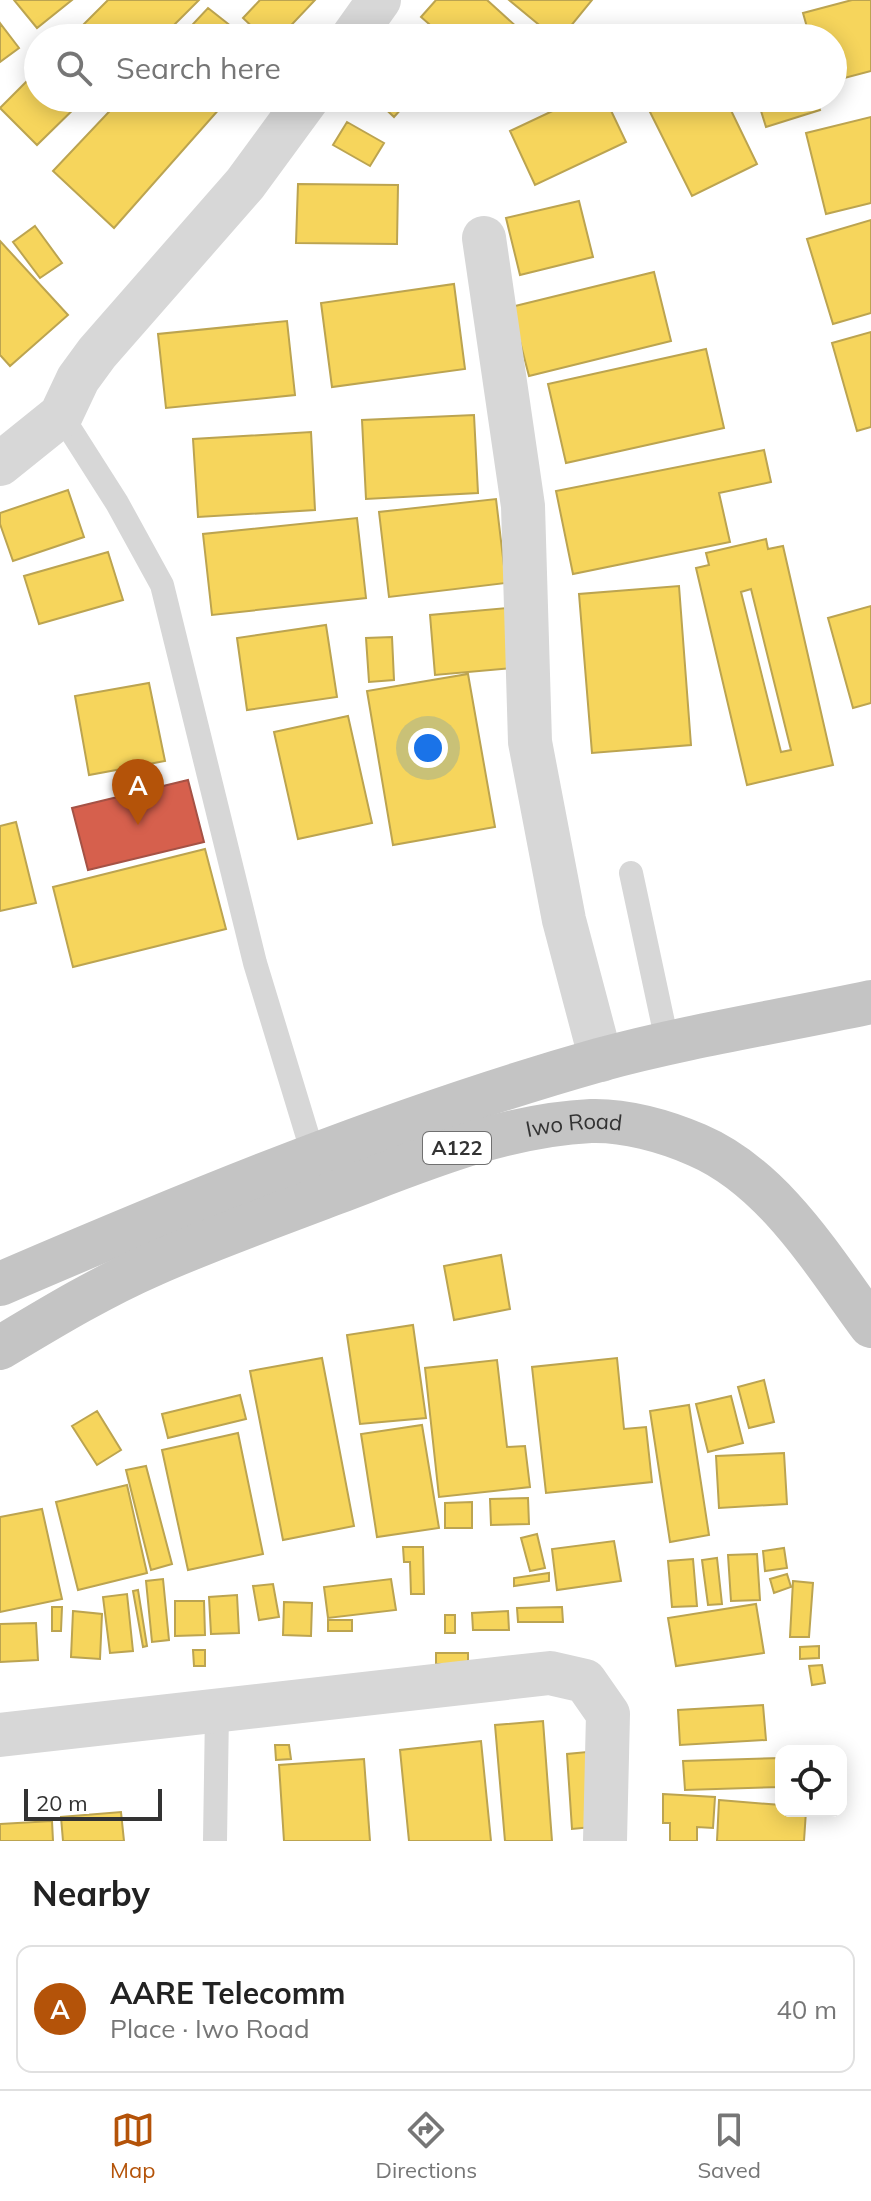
<!DOCTYPE html>
<meta charset="utf-8">
<style>
body{margin:0;font-family:Mulish,sans-serif;background:#f2f2f2;color:#222}
.controls{position:absolute;right:24px;bottom:24px;display:grid;overflow:hidden;border-radius:16px;box-shadow:0 4px 20px #0003}
.controls button{width:72px;height:72px;display:grid;place-items:center;padding:0;border:0;border-bottom:2px solid #e0e0e0;background:#fff;color:#222;font:40px sans-serif}
.scale{position:absolute;left:24px;bottom:20px;width:138px;box-sizing:border-box;padding-left:8px;border:4px solid #333;border-top:0;font-size:22px;line-height:28px;white-space:nowrap;color:#333;-webkit-text-stroke:6px #fff;paint-order:stroke}
.you{position:absolute;left:428px;top:748px;width:28px;height:28px;margin:-20px;border:6px solid #fff;border-radius:50%;background:#1a73e8;box-shadow:0 0 0 12px #1a73e833}
.badge{display:grid;place-items:center;width:52px;height:52px;border-radius:50%;background:#b45309;color:#fff;font-size:26px;font-weight:700}
.pin{position:absolute;translate:-50% -66px;filter:drop-shadow(0 2px 4px #0008)}
.pin::after{content:'';position:absolute;top:42px;width:28px;height:24px;background:inherit;clip-path:polygon(0 0,100% 0,50% 100%)}
.list{margin:0;padding:0;list-style:none}
h2{display:flex;justify-content:space-between;align-items:center;height:104px;margin:0;padding:0 32px;font-size:34px}
h2 small{font-size:26px;font-weight:400;color:#767676}
.list li{display:grid;grid-template-columns:52px 1fr auto;gap:24px;align-items:center;box-sizing:border-box;height:128px;margin:0 16px 16px;padding:0 16px;border:2px solid #e0e0e0;border-radius:16px}
.list b{display:block;font-size:30px;white-space:nowrap}
.list p{margin:0;font-size:26px;white-space:nowrap;color:#767676}
.list em{font-size:26px;font-style:normal;color:#767676}
.icon{flex:none;width:44px;height:44px;fill:none;stroke:currentColor;stroke-width:2;stroke-linecap:round;stroke-linejoin:round}
.map{position:relative;flex:none;width:871px;height:1841px;overflow:hidden}
.search{position:absolute;background:#fff;box-shadow:0 4px 20px #0003;left:24px;right:24px;top:24px;height:88px;display:flex;align-items:center;gap:20px;box-sizing:border-box;padding:0 28px;border-radius:44px;color:#767676;font-size:30px}
.sheet{height:248px;background:#fff}
nav{display:flex;justify-content:space-around;align-items:center;box-sizing:border-box;height:112px;border-top:2px solid #e0e0e0;background:#fff;font-size:22px;color:#767676}
nav a{display:grid;justify-items:center;gap:4px}
nav .on{color:#b45309}
.map>svg:first-child{display:block}
</style>
<div class="map">
<svg width="871" height="1841" viewBox="0 0 871 1841">
<rect width="100%" height="100%" fill="#fff"/>
<!-- homes -->
<path fill="#f6d55c" stroke="#bca450" stroke-width="2" fill-rule="evenodd" d="M14,0h58l-35,28z
M108,0h91l-38,38h-91z
M260,0h55l-36,38h-15l-21,-20z
M436,0h51l42,38h-84l-24,-21z
M509,0h83l-31,38h-6z
M852,0h19v71l-38,10v-43h-23l-7,-25z
M208,8l38,30h-66z
M0,23l19,25 -19,14z
M780,26l3,12h-43z
M38,70v28h47l-48,47 -37,-37z
M122,98h107l-115,130 -61,-57z
M374,98h37l-17,19z
M580,98h25l21,44 -91,43 -25,-54z
M643,98h82l32,66 -65,32z
M757,98h59l4,12 -54,17z
M871,117v86l-45,11 -20,-81z
M347,122l37,21 -14,23 -37,-21z
M298,184l100,1 -1,59 -101,-1z
M579,201l14,56 -73,18 -14,-57z
M871,220v93l-38,11 -26,-85z
M35,226l27,37 -22,15 -27,-36z
M0,241l68,74 -58,51 -10,-11z
M654,272l17,69 -142,35 -18,-69z
M454,284l11,85 -133,18 -11,-84z
M287,321l8,74 -129,13 -8,-74z
M871,332v95l-14,4 -25,-88z
M706,349l18,79 -158,35 -18,-79z
M474,415l4,78 -112,6 -4,-79z
M311,432l4,78 -117,7 -5,-78z
M764,450l7,32 -52,11 11,49 -157,32 -17,-83z
M68,490l16,47 -71,24 -13,-37v-11z
M496,499l10,84 -117,14 -10,-85z
M357,518l9,80 -154,17 -9,-81z
M766,539l2,10 15,-3 50,219 -86,20 -51,-217 13,-3 -3,-12zM751,589l40,161 -10,2 -40,-160z
M108,552l15,48 -84,24 -15,-48z
M679,586l12,159 -99,8 -13,-159z
M871,606v97l-18,5 -25,-90z
M507,608l6,60 -78,7 -5,-60z
M326,625l11,72 -90,13 -10,-72z
M392,637l2,43 -25,2 -3,-44z
M468,674l27,153 -102,18 -26,-154z
M149,683l16,78 -76,14 -14,-79z
M348,716l24,107 -74,16 -24,-107z
M16,822l20,81 -36,8v-85z
M205,849l21,80 -153,38 -20,-80z
M501,1255l9,54 -56,11 -10,-54z
M413,1325l13,93 -66,6 -13,-89z
M322,1358l32,168 -71,14 -33,-169z
M617,1358l7,71 22,-2 6,55 -106,11 -14,-126z
M497,1360l10,87 18,-1 5,41 -91,10 -14,-129z
M764,1380l10,42 -25,6 -11,-41z
M240,1395l6,24 -78,19 -6,-24z
M731,1396l12,47 -35,9 -12,-48z
M689,1405l20,130 -39,7 -20,-131z
M97,1411l24,39 -24,15 -25,-39z
M422,1425l17,103 -62,9 -16,-103z
M238,1433l25,121 -75,16 -26,-120z
M784,1453l3,51 -68,4 -3,-52z
M146,1466l26,98 -21,6 -25,-100z
M127,1485l20,88 -69,17 -22,-88z
M528,1498l1,26 -38,1 -1,-26z
M472,1502v26h-27v-25z
M42,1509l20,90 -62,13v-95z
M537,1534l8,34 -15,3 -9,-33z
M614,1541l7,40 -64,9 -5,-41z
M403,1547h20l1,47h-13l-1,-32h-6z
M784,1548l3,20 -22,3 -2,-20z
M757,1554l3,46 -29,1 -3,-46z
M717,1558l5,46 -14,1 -6,-45z
M693,1559l4,47 -25,1 -4,-46z
M549,1573v8l-35,5v-8z
M787,1574l4,13 -17,6 -4,-14z
M163,1579l6,61 -17,2 -6,-61z
M391,1579l5,31 -68,8 -4,-31z
M793,1581l20,2 -4,54h-19z
M273,1584l6,33 -20,3 -6,-34z
M138,1590l9,56 -4,1 -10,-56z
M127,1594l6,57 -23,2 -7,-56z
M237,1595l2,38 -28,1 -2,-37z
M175,1601h29l1,34 -30,1z
M284,1602l28,1 -1,33 -28,-1z
M756,1604l8,49 -88,13 -8,-48z
M52,1607h10l-1,24h-9z
M562,1607l1,15h-45l-1,-14z
M73,1611l29,3 -2,45 -29,-2z
M508,1611l1,19h-36l-1,-17z
M445,1615h10v18h-10z
M328,1620h24v11h-24z
M36,1623l2,37 -38,2v-38z
M819,1646v12l-19,1v-12z
M193,1650h12v16h-11z
M436,1653h32v11h-32z
M822,1665l3,18 -13,2 -3,-19z
M763,1705l3,35 -86,5 -2,-35z
M543,1721l9,120h-47l-10,-116z
M481,1741l10,100h-82l-9,-91z
M275,1745h14l2,14 -15,1z
M587,1752l5,75 -20,2 -5,-75z
M781,1758v29l-96,3 -2,-29z
M364,1759l6,82h-86l-5,-76z
M663,1794l52,3 -2,31 -16,-1v14h-27v-18h-7z
M719,1800l62,5v6h25l-2,30h-87z
M121,1812l3,29h-61l-2,-24z
M52,1821l1,20h-53v-17z"/>
<!-- shops -->
<path fill="#d6604d" stroke="#a55245" stroke-width="2" d="M188,780l16,62 -116,28 -16,-62z"/>
<g fill="none" stroke-linecap="round" stroke-linejoin="round">
<!-- lane -->
<path stroke="#d7d7d7" stroke-width="24" d="M61,415l56,88 45,82 93,378 59,194
M631,873l37,173
M215,1841l2,-129"/>
<!-- street -->
<path stroke="#d7d7d7" stroke-width="44" d="M352,38l27,-38
M484,238l39,268 7,236 34,178 37,140
M0,464l61,-49 17,-36 19,-26 148,-169 63,-86
M0,1735l550,-62 35,8 23,33 -3,127"/>
<!-- highway -->
<g stroke="#c4c4c4" stroke-width="44">
<path d="M0,1284c195,-84 394,-166 599,-224 88,-24 183,-39 272,-58"/>
<path id="s1" d="M0,1348c50,-30 101,-61 154,-84 59,-26 121,-48 181,-71 82,-31 167,-68 256,-72 34,-1 74,10 106,24 77,33 126,116 174,181"/>
</g>
</g>
<g text-anchor="middle" stroke-width="8" stroke-linejoin="round" paint-order="stroke">
<!-- shield labels -->
<rect fill="#fff" stroke="#707070" stroke-width="2" x="423" y="1132" width="68" height="32" rx="6"/>
<g font-size="20" font-weight="bold" fill="#333">
<text x="457" y="1155">A122</text>
</g>
<!-- street labels -->
<g font-size="22" fill="#333" stroke="#fff">
<text dy="8" stroke="none"><textPath href="#s1" startOffset="620">Iwo Road</textPath></text>
</g>
</g>
</svg>
<div class="controls">
<button><svg class="icon" aria-label="locate" viewBox="0 0 24 24"><circle cx="12" cy="12" r="6"/><path d="M12 2v4M12 18v4M2 12h4M18 12h4"/></svg></button>
</div>
<div class="scale">20 m</div>
<div class="you"></div>
<div class="pin badge" style="left:138px;top:825px">A</div>
<div class="search"><svg class="icon" aria-label="search" viewBox="0 0 24 24"><circle cx="10" cy="10" r="6"/><path d="M15 15l6 6"/></svg>Search here</div>
</div>
<section class="sheet">
<h2>Nearby<small></small></h2>
<ul class="list">
<li><span class="badge">A</span><div><b>AARE Telecomm</b><p>Place · Iwo Road</p></div><em>40 m</em></li>
</ul>
</section>
<nav>
<a class="on"><svg class="icon" aria-label="map" viewBox="0 0 24 24"><path d="M3 6l6-2 6 2 6-2v14l-6 2-6-2-6 2zM9 4v14M15 6v14"/></svg>Map</a>
<a><svg class="icon" aria-label="directions" viewBox="0 0 24 24"><path d="M12 3l9 9-9 9-9-9zM9 14v-3h6M13 9l2 2-2 2"/></svg>Directions</a>
<a><svg class="icon" aria-label="saved" viewBox="0 0 24 24"><path d="M7 4h10v16l-5-4-5 4z"/></svg>Saved</a>
</nav>
